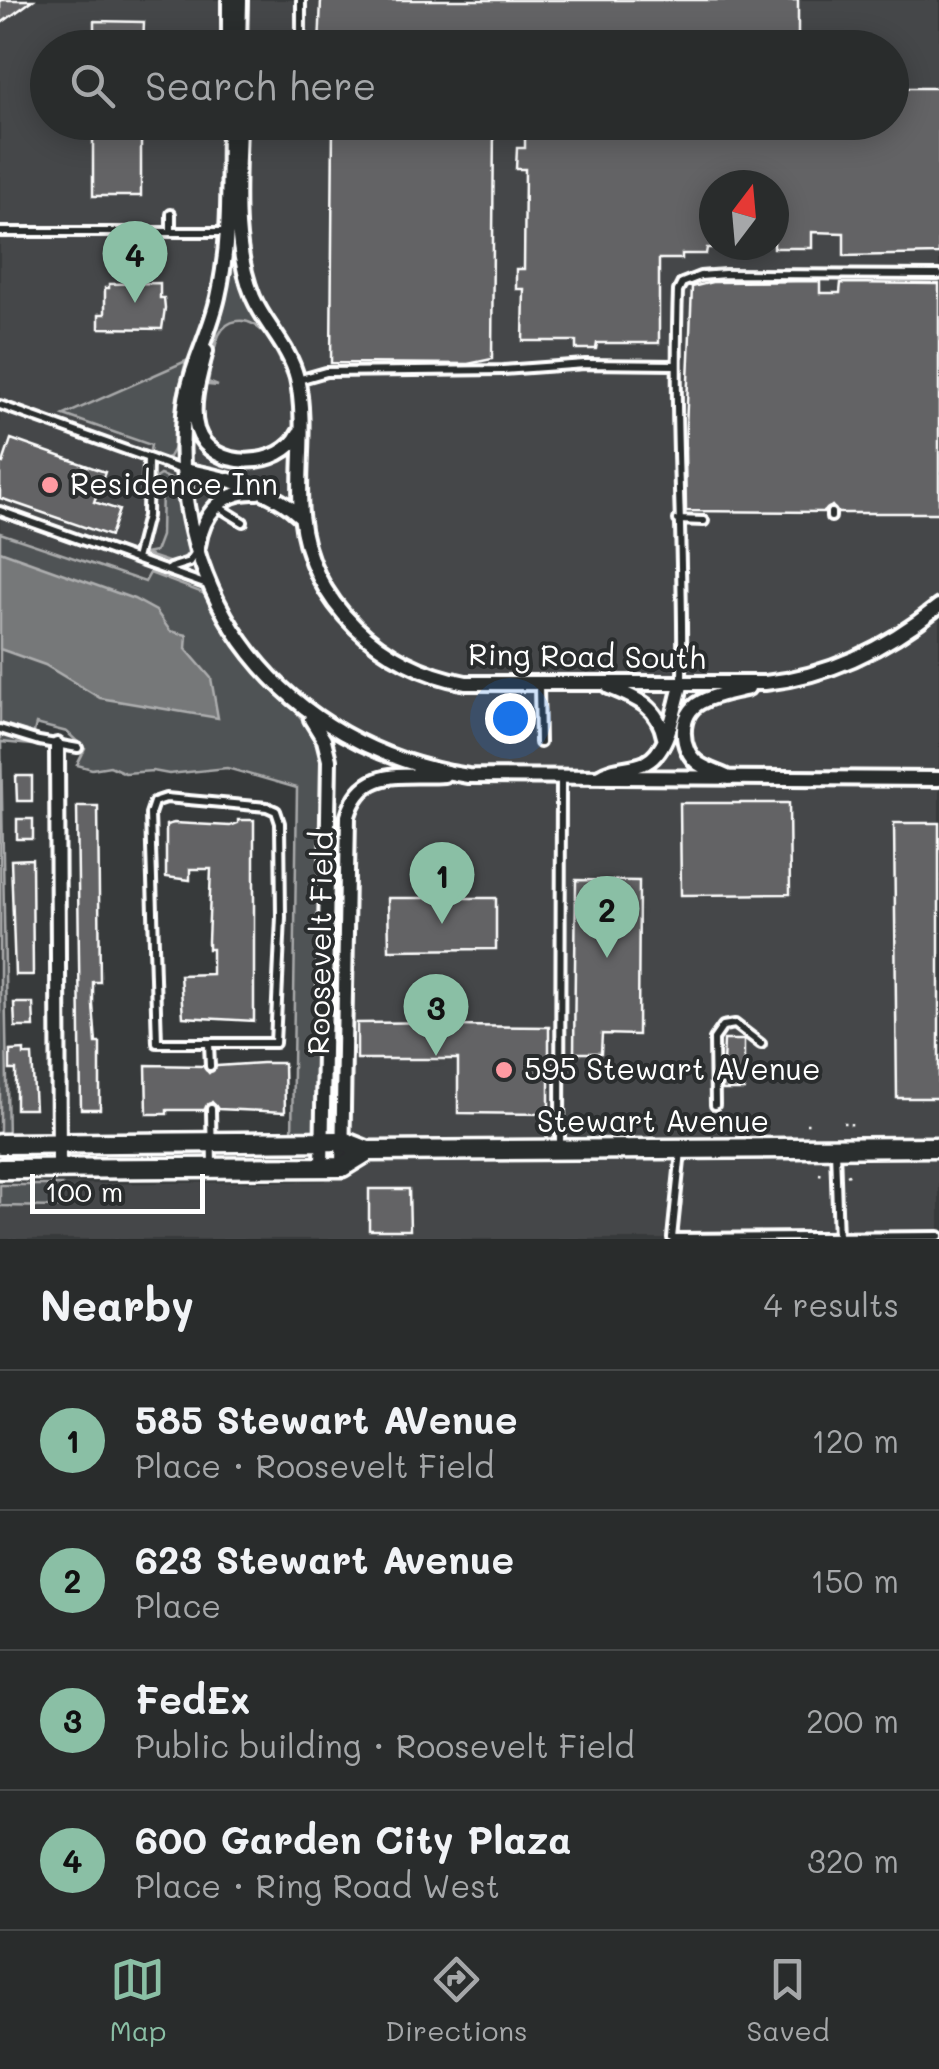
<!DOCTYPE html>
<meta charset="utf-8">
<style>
body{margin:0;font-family:Mali,sans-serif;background:#313434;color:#f1f3f6}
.compass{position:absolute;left:699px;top:170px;width:90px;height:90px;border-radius:50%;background:#292c2c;box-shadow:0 5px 25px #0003;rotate:16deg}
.scale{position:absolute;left:30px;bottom:25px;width:175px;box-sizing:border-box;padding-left:10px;border:5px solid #fff;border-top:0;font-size:28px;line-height:35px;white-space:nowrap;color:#fff;-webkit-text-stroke:8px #2a2d2e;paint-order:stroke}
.you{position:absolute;left:510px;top:718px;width:35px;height:35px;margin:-25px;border:8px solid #fff;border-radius:50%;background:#1a73e8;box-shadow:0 0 0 15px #1a73e833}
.badge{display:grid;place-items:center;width:65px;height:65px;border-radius:50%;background:#8abfa5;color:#111;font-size:32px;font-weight:700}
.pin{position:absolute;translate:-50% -82px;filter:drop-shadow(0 2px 5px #0008)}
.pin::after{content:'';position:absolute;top:52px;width:35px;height:30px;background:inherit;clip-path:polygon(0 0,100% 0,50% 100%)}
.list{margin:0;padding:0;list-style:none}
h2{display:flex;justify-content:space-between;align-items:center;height:130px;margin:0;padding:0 40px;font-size:42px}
h2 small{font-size:32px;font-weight:400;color:#a5a7a9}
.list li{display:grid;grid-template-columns:65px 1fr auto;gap:30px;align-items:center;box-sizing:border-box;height:140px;padding:0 40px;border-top:2px solid #454848}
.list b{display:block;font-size:38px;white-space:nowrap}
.list p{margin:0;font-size:32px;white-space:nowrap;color:#a5a7a9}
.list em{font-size:32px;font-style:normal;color:#a5a7a9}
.icon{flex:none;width:55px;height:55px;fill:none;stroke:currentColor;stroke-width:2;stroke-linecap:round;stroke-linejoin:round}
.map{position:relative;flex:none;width:939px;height:1239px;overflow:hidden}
.search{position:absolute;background:#292c2c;box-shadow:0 5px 25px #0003;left:30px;right:30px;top:30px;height:110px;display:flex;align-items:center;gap:25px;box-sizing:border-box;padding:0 35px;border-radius:55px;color:#a5a7a9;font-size:38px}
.sheet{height:690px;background:#292c2c}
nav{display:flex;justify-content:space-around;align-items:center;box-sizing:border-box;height:140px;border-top:2px solid #454848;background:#292c2c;font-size:28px;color:#a5a7a9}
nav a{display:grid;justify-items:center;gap:5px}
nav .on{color:#8abfa5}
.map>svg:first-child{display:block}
</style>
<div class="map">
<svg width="939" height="1239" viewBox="0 0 939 1239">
<rect width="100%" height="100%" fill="#373a3b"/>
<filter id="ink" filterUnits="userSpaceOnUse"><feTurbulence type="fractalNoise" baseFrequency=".01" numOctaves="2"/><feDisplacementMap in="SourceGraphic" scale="20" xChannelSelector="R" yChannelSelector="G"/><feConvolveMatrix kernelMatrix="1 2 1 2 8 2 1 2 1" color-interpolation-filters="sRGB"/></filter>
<g filter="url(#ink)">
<!-- built -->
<path fill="#444748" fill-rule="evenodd" d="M0,0h939v1239h-939v-54l325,-4 22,-54 5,-313 7,-13 28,-21 60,-5 -71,-27 -113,-79 -52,-82 -32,13 -33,-18 -146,-49zM48,48h844v74h-844zM714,185h60v60h-60z"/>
<!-- green -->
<path fill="#505354" stroke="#a8a9aa" stroke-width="2.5" d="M233,249l13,47 36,61 9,27c-11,-21 -24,-67 -54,-63 -9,1 -14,6 -18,14 -6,14 -8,32 -11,47l10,4 -11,-1z
M186,361l-9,36 -3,51 -5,9 -8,3 -12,-4 2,-11 -87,-30z
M160,475l14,5 2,5 12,68 -11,12 -33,-11 11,-2 6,-16 1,-51 -8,-6z
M0,533l145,49 5,-9 53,20 112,143 6,14 3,33 -6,356h-26l5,-351 -70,-20 -58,6 -16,-3 -28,2 -15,-7 -18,3 -15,-4 8,-16 -18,-17 -31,-8 -5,21 -30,-3 7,399h-8z
M0,1185h62l-1,22 -61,-1z"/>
<!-- water -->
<path fill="#767879" stroke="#adaeaf" stroke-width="2.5" d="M0,551l134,48 22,12 14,20 17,4 -1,14 25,29 7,40 -118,-20 -55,-33 -45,-16z"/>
<!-- building -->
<path fill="#636465" stroke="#fff" stroke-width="2.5" d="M0,0h33l-33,24z
M321,0h477v48h-479z
M94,21l50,1 -1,26h-49z
M892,88h47v166l-95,2v-23l-32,-1v16h-38v-63h-60v63h-7l-1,6h-24v5h-23v84h-62l-1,6h-20v-8h-53l1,-52h-8v-20h8l1,-100h-9l1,-21h8v-26h367z
M93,122h38v9l10,1v64h-48z
M333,122h161l-2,237 -24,5 -137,-1z
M820,281v12h20l1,-10 98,1v229h-101l-6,-7 -8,6 -138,-1 -1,-60 7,-164 20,-5z
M160,283v15h4l1,10 -3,21 -63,-1v-14h6v-26h4v-4z
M11,439l94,33 -11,30 25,8 -9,26 -110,-38v-36l3,1z
M16,776h16v25h-15z
M680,803h109l1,91 -109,1z
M77,806h21l2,176h-7v23l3,38h4v66h-19z
M17,819h16v20h-16z
M238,820h16v201l-71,-4 -3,-42 32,-1v-25h-4v-8l3,-72h-21v11l-24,-3v-52l8,-2 56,3 8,-3z
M894,823h45v275h-42z
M32,859l1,116h-18l-4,-115z
M576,880l63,1 -1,154 -36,-1 -1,19h-27z
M388,898h108v51l-107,1z
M14,1003h19l1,24h-19z
M454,1022v4l95,1v87l-91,-1v-54h-101v-36z
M724,1040h20v50h-22z
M24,1050v5h8l3,54h-19v-39h-6v-19z
M262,1063h22l1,49 -67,-3 -6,-7 -8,8h-37v4h-20l-1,-49 57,1 6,7 8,-7z
M369,1189h40l1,41h-41z"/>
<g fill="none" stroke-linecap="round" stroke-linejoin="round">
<defs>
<path id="lane" d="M301,48v-48
M191,122h11
M171,231v-17
M0,232h226
M298,380l28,-8 177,-2 82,-6 91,1
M0,405l182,65
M219,507l24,15
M0,511l210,75
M831,513v4
M678,520l26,1
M136,559l11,-43 1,-58
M170,568l19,-6 7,-10
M682,682c2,-131 -9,-261 -4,-391l4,-8 18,-7 25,-2 214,1
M539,684l1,59
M0,729l39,12 39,7
M166,798l101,9 9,4 4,12 1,94 -6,126h-118l-7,-229 4,-12z
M209,1044l1,22
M715,1105l-1,-66 9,-13 12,-2 26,20
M211,1109l1,58
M560,1146l1,-367
M835,1149l3,90
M672,1238l267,-2
M672,1238l9,-87"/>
<path id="street" d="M229,48v-48
M239,48l1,-48
M229,122c-1,59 2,118 -11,175 -9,41 -31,75 -34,117 -16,186 99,333 284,362l471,3
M239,122c-1,57 -8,121 14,175 12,28 37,51 44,81 10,45 0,92 4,137 9,89 81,153 165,168h299c65,-7 123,-36 174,-77
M206,351c-6,24 -16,54 -9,78 14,44 86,39 102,4
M183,470c42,8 87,17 118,47
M198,546c5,-32 24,-56 59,-54
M609,687c27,11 49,19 55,50
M311,719l13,21 5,20 -7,407
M57,745l2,424
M598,777c17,-11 30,-7 47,-14 25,-12 29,-56 37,-80
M729,778c-10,-5 -21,-8 -30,-14 -20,-14 -21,-50 2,-62 14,-8 32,-10 47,-14
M342,1167l6,-351c15,-51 56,-38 96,-41"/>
<path id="secondary" d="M0,1144l343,-3 25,10 571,-4
M0,1169l342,-2 26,-16"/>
</defs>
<!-- lane casing -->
<use href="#lane" stroke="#fff" stroke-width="14"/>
<!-- street casing -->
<use href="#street" stroke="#fff" stroke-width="20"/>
<!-- secondary casing -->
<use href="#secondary" stroke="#fff" stroke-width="25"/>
<!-- path -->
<path stroke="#fff" stroke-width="2.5" stroke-dasharray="2.5 8" stroke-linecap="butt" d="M843,1123h3
M851,1123v4
M806,1124h4
M547,1129h2
M819,1174l6,1
M847,1175l6,-3"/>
<!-- lane -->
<use href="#lane" stroke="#2a2d2e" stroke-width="6"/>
<!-- street -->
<use href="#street" stroke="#2a2d2e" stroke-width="12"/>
<!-- secondary -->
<use href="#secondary" stroke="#2a2d2e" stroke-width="18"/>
</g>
</g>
<!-- markers -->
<g fill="#ff9aa2" stroke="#2a2d2e" stroke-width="4">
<circle cx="50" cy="485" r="10"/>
<circle cx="504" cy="1070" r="10"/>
</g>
<g text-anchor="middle" stroke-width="8" stroke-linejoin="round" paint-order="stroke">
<!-- poi labels -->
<g font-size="30" fill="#fff" stroke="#2a2d2e" text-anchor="start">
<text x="70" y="495">Residence Inn</text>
<text x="524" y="1080">595 Stewart AVenue</text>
</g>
<!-- street labels -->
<g font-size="30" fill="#fff" stroke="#2a2d2e">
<text transform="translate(587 657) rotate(1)" y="10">Ring Road South</text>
<text transform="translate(321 943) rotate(-89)" y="10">Roosevelt Field</text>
<text x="653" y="1132">Stewart Avenue</text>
</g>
</g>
</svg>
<svg class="compass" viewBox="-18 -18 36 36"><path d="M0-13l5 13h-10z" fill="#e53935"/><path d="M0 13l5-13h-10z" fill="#a5a7a9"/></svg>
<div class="scale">100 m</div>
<div class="you"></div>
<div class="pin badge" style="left:442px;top:924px">1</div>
<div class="pin badge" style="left:607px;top:958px">2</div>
<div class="pin badge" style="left:436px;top:1056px">3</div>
<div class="pin badge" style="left:135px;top:303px">4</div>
<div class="search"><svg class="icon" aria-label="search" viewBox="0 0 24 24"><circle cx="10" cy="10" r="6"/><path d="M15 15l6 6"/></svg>Search here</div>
</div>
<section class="sheet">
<h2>Nearby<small>4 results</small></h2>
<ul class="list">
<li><span class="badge">1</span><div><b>585 Stewart AVenue</b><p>Place · Roosevelt Field</p></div><em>120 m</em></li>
<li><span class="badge">2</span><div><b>623 Stewart Avenue</b><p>Place</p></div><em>150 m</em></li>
<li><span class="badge">3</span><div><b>FedEx</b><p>Public building · Roosevelt Field</p></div><em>200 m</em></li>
<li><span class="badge">4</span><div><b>600 Garden City Plaza</b><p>Place · Ring Road West</p></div><em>320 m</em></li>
</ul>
</section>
<nav>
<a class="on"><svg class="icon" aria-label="map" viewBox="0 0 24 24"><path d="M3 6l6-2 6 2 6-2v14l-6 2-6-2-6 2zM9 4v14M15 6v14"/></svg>Map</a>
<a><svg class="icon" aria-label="directions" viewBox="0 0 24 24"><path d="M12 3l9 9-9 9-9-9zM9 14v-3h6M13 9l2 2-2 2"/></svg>Directions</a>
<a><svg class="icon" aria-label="saved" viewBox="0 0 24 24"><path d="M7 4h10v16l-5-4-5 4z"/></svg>Saved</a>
</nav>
